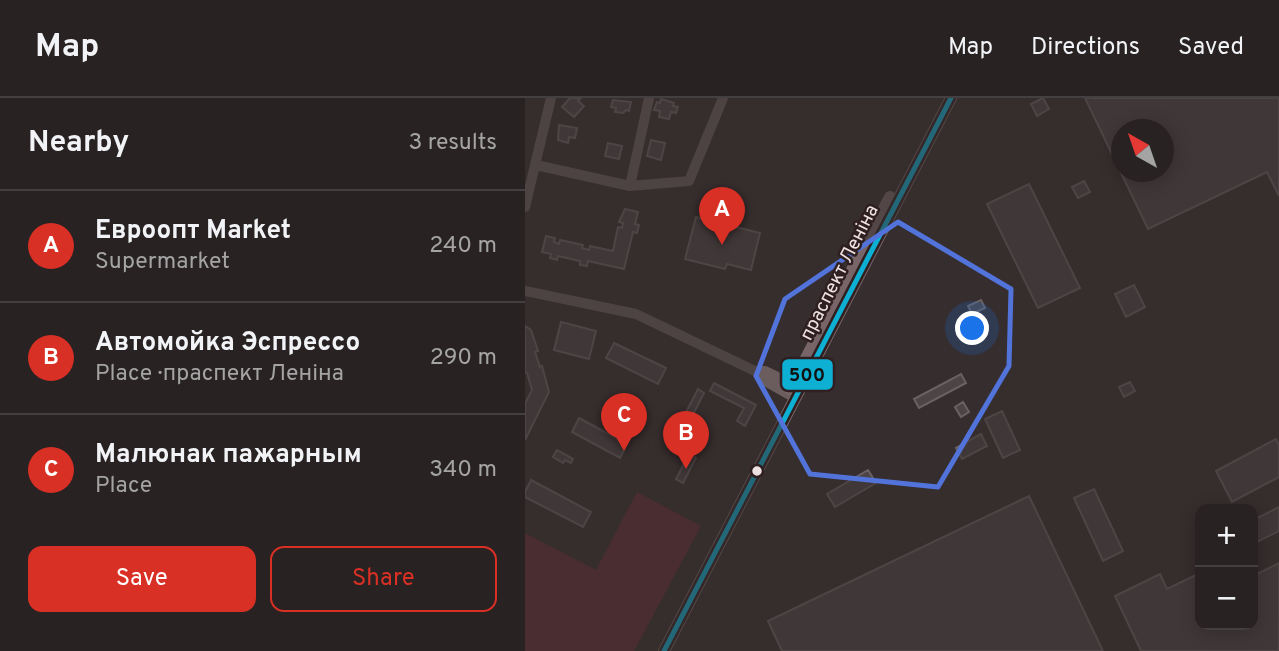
<!DOCTYPE html>
<meta charset="utf-8">
<style>
body{margin:0;font-family:Overpass,sans-serif;background:#342f2f;color:#f1f3f6}
.controls{position:absolute;right:21px;bottom:21px;display:grid;overflow:hidden;border-radius:14px;box-shadow:0 4px 18px #0003}
.controls button{width:63px;height:63px;display:grid;place-items:center;padding:0;border:0;border-bottom:2px solid #443f40;background:#282222;color:#f1f3f6;font:35px sans-serif}
.compass{position:absolute;left:586px;top:21px;width:63px;height:63px;border-radius:50%;background:#282222;box-shadow:0 4px 18px #0003;rotate:320deg}
.you{position:absolute;left:448px;top:231px;width:24px;height:24px;margin:-18px;border:5px solid #fff;border-radius:50%;background:#1a73e8;box-shadow:0 0 0 10px #1a73e833}
.badge{display:grid;place-items:center;width:46px;height:46px;border-radius:50%;background:#d93025;color:#fff;font-size:23px;font-weight:700}
.pin{position:absolute;translate:-50% -58px;filter:drop-shadow(0 2px 4px #0008)}
.pin::after{content:'';position:absolute;top:37px;width:24px;height:21px;background:inherit;clip-path:polygon(0 0,100% 0,50% 100%)}
.list{margin:0;padding:0;list-style:none}
h2{display:flex;justify-content:space-between;align-items:center;height:91px;margin:0;padding:0 28px;font-size:30px}
h2 small{font-size:23px;font-weight:400;color:#a5a4a5}
.list li{display:grid;grid-template-columns:46px 1fr auto;gap:21px;align-items:center;box-sizing:border-box;height:112px;padding:0 28px;border-top:2px solid #443f40}
.list b{display:block;font-size:26px;white-space:nowrap}
.list p{margin:0;font-size:23px;white-space:nowrap;color:#a5a4a5}
.list em{font-size:23px;font-style:normal;color:#a5a4a5}
.actions{display:flex;gap:14px;padding:21px 28px}
.actions a{flex:1;padding:16px 0;border:2px solid #d93025;border-radius:14px;text-align:center;font-size:24px;color:#d93025}
.actions .main{background:#d93025;color:#fff}
.map{position:relative;flex:none;width:754px;height:553px;overflow:hidden}
header{display:flex;align-items:center;gap:42px;box-sizing:border-box;height:98px;padding:0 35px;background:#282222;border-bottom:2px solid #443f40}
header strong{font-size:33px}
nav{display:flex;gap:38px;margin-inline-start:auto;font-size:24px}
main{display:flex}
aside{flex:1;background:#282222}
.map>svg:first-child{display:block}
</style>
<header>
<strong>Map</strong>
<nav><a>Map</a><a>Directions</a><a>Saved</a></nav>
</header>
<main>
<aside>
<h2>Nearby<small>3 results</small></h2>
<ul class="list">
<li><span class="badge">A</span><div><b>Евроопт Market</b><p>Supermarket</p></div><em>240 m</em></li>
<li><span class="badge">B</span><div><b>Автомойка Эспрессо</b><p>Place · праспект Леніна</p></div><em>290 m</em></li>
<li><span class="badge">C</span><div><b>Малюнак пажарным</b><p>Place</p></div><em>340 m</em></li>
</ul>
<div class="actions"><a class="main">Save</a><a>Share</a></div>
</aside>
<div class="map">
<svg width="754" height="553" viewBox="0 0 754 553">
<rect width="100%" height="100%" fill="#362d2e"/>
<!-- green -->
<path fill="#612d36" d="M112,394l64,34 -67,125h-109v-118l71,37z"/>
<!-- building -->
<path fill="#4c4445" stroke="#696162" stroke-width="2" fill-rule="evenodd" d="M45,0h11l-3,3 6,5 -10,11 -12,-10z
M518,0l6,11 -12,7 -6,-12z
M560,0h194v98l-12,-24 -119,57zM596,32h42v42h-42z
M136,1l13,4 -1,3 5,1 -2,6 -5,-1 -2,7 -10,-2 1,-6 -6,-1 3,-8 3,1z
M88,2l18,2 -2,9 -3,-1 -3,3 -8,-1 1,-4 -5,-1z
M34,27l18,3 -2,10 -6,-1 -1,6 -10,-3z
M126,42l14,3 -4,17 -14,-4z
M83,45l14,3 -3,13 -14,-3z
M559,83l6,11 -12,6 -6,-11z
M504,86l51,104 -42,20 -51,-104z
M100,111l13,3 -3,12 4,1 -2,8 -4,-1 -9,37 -36,-8 -1,5 -7,-1v-4l-22,-5 -1,4 -7,-2 1,-4 -9,-2 4,-16 9,2 -1,4 5,2 1,-4 23,5 -1,3 7,2 1,-4 23,5 5,-24 4,1 1,-5 -4,-1z
M171,119l64,16 -9,37 -24,-6 -2,5 -40,-10z
M609,187l11,22 -19,10 -11,-23z
M456,202l4,8 -13,6 -4,-8z
M36,224l35,9 -7,28 -35,-9z
M0,228l6,4 7,21 -3,1 5,15 2,-1 7,26 -24,48v-36l7,-14 -5,-17 -2,-1z
M89,245l52,25 -8,16 -52,-26z
M436,276l5,9 -47,25 -5,-9z
M605,284l5,9 -11,6 -5,-10z
M189,285l42,22 -11,21 -8,-5 7,-13 -34,-17z
M173,291l6,4 -29,56 -6,-4z
M438,304l6,10 -8,5 -6,-10z
M477,313l18,39 -17,8 -18,-39z
M54,320l48,26 -7,14 -48,-26z
M456,336l6,12 -25,13 -6,-11z
M751,341l3,6v32l-47,25 -16,-31z
M32,352l16,9 -2,4 -6,-3 -2,3 -10,-6z
M164,356l7,4 -13,25 -7,-4z
M343,372l8,13 -41,24 -8,-13z
M6,382l60,32 -8,15 -58,-30v-5z
M569,391l29,62 -20,10 -29,-63z
M504,398l74,155h-321l-14,-30z
M754,409v24l-26,13v-24z
M754,465v88h-138l-26,-55 45,-22 7,15 33,-16v52h53v-49z"/>
<g fill="none" stroke-linecap="round" stroke-linejoin="round">
<!-- minor -->
<path stroke="#6b5d5e" stroke-width="10" d="M11,67l94,21 19,-88
M105,88l59,-5 34,-83
M0,109l26,-109
M0,193l111,23 121,58 3,6 35,20
M232,274l8,-1 34,16"/>
<!-- major -->
<path stroke="#776567" stroke-width="12" d="M265,291l100,-192
M139,553l287,-553"/>
<defs>
<path id="bus-1" d="M139,553l287,-553"/>
</defs>
<!-- bus-1 casing -->
<use href="#bus-1" stroke="#2f1f21" stroke-width="10"/>
<!-- bus-1 -->
<use href="#bus-1" stroke="#0dafd3" stroke-width="5"/>
</g>
<!-- marked area -->
<path d="M0 0H754V553H0ZM373,124l113,67 -2,77 -71,121 -128,-13 -54,-98 29,-77z" fill="#362d2e" fill-opacity=".55" fill-rule="evenodd"/>
<path fill="none" stroke="#5173da" stroke-width="5" stroke-linejoin="round" d="M373,124l113,67 -2,77 -71,121 -128,-13 -54,-98 29,-77z"/>
<!-- markers -->
<circle fill="#ede1e2" stroke="#2f1f21" stroke-width="2.5" cx="232" cy="373" r="6"/>
<g text-anchor="middle" stroke-width="5" stroke-linejoin="round" paint-order="stroke">
<!-- street labels -->
<g font-size="19" fill="#ede1e2" stroke="#2f1f21">
<text transform="translate(313 174) rotate(-63)" y="7">праспект Леніна</text>
</g>
</g>
<rect stroke="#2f1f21" stroke-width="2.5" x="256" y="260" width="53" height="33" rx="7" fill="#0dafd3"/>
<g font-size="19" text-anchor="middle" font-weight="bold" fill="#111">
<text x="282" y="283">500</text>
</g>
</svg>
<div class="controls">
<button>+</button>
<button>−</button>
</div>
<svg class="compass" viewBox="-18 -18 36 36"><path d="M0-13l5 13h-10z" fill="#e53935"/><path d="M0 13l5-13h-10z" fill="#a5a4a5"/></svg>
<div class="you"></div>
<div class="pin badge" style="left:197px;top:147px">A</div>
<div class="pin badge" style="left:161px;top:371px">B</div>
<div class="pin badge" style="left:99px;top:353px">C</div>
</div>
</main>
